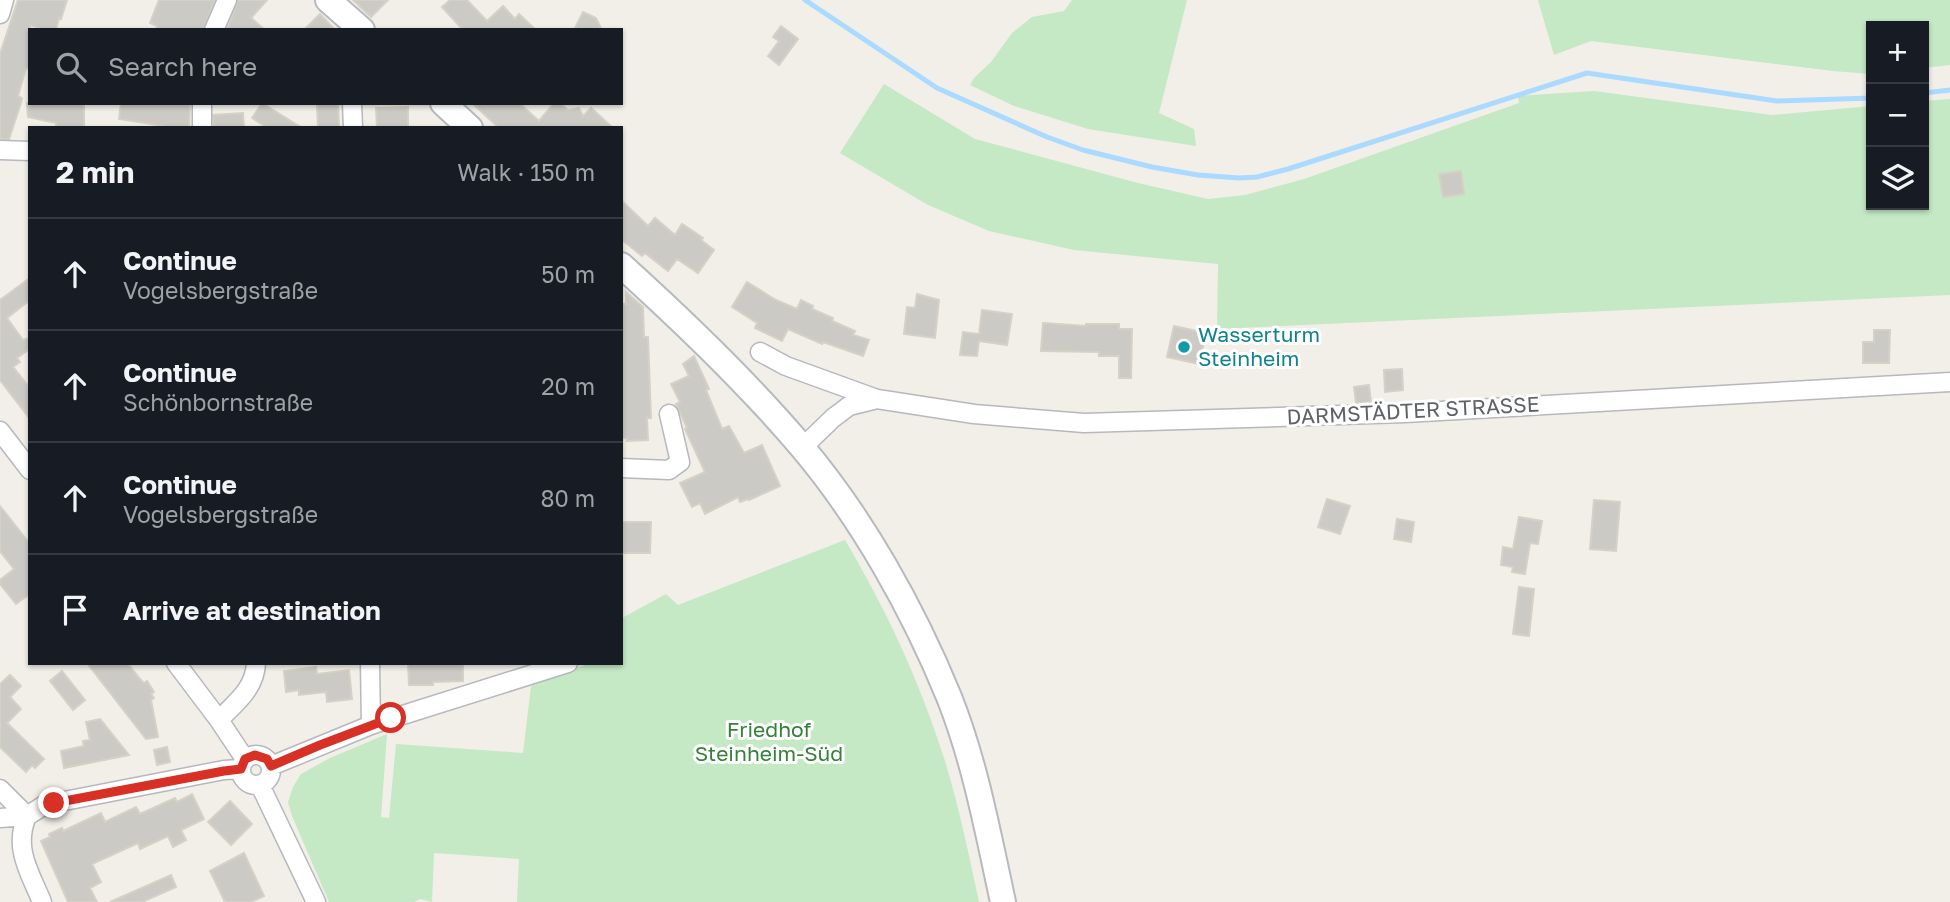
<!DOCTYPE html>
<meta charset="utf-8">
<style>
body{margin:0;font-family:"Golos Text",sans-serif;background:#242831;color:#f1f3f6}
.controls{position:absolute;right:21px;top:21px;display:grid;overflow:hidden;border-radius:0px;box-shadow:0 2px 5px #0004}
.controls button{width:63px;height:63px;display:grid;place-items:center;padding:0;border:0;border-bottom:2px solid #363941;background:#171b24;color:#f1f3f6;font:35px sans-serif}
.stop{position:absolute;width:21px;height:21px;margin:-16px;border:5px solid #d93025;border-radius:50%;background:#fff}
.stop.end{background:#d93025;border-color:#fff;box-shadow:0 2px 7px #0008}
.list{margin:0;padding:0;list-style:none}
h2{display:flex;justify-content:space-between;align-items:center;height:91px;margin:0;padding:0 28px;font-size:30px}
h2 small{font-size:23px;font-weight:400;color:#9ea1a6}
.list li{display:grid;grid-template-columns:46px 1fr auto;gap:21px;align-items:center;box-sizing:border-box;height:112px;padding:0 28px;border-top:2px solid #363941}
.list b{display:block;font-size:26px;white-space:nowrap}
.list p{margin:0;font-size:23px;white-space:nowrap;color:#9ea1a6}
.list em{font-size:23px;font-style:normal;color:#9ea1a6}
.icon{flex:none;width:38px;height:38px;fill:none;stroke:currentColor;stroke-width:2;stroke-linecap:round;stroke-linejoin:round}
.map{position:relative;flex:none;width:1950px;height:902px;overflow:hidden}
.search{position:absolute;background:#171b24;box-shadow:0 2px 5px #0004;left:28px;top:28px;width:595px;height:77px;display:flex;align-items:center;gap:18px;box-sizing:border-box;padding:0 24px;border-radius:0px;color:#9ea1a6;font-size:26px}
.panel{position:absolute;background:#171b24;box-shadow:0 2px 5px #0004;left:28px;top:126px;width:595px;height:539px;border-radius:0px}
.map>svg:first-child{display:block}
</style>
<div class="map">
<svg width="1950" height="902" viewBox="0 0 1950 902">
<rect width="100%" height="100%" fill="#f1efe8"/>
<!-- green -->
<path fill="#c5e8c5" d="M1072,0h115l-28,113 35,16 2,17 -108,-17 -74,-23 -44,-21 4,-7 17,-16 21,-29 20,-16 32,-6z
M1538,0h412v65l-26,3v-42h-53v48l-38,-3 -242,-30 -37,14z
M884,84l91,55 163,44 70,16 37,-4 59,-16 215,-76 -1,-7 76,-5 178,24 99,-9v99h53v-104l26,-2v196l-733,34 1,-65 -144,-14 -85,-19 -61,-26 -88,-52z
M845,540c42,71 75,142 100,221 14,46 24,94 34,141h-462l2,-43 -85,-6 -2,49 -12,-3 -6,3h-85l-37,-86 -4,-14 5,-15 8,-13 29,-16 57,-24 -6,83 8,1 7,-74 127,9 8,-67 52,-20 2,-3h36l1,-45 44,-24 12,11z"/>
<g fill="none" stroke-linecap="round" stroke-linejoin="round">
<!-- stream -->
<path stroke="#aadaff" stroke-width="5" d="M805,0l132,88 110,49 36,13 69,17 46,8 41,3 18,-1 31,-8 299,-96 190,28 94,-3
M1924,93l26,-3"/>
</g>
<!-- building -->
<path fill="#cccac5" stroke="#d6d1c6" stroke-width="2" d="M18,0h49l-6,19 -2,-1 -3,12h-10l-16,-5v44l-4,-1 -8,28 4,2 -1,5 -12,36h-9v-85z
M159,0h56l-12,30h-47l1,-4 -7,-3z
M238,0h29l-16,18 14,12h-38z
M353,0h35l-17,17z
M450,0h17l20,21 16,-15 12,13 4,-5 17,16h-73l-21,-23z
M583,12l13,6 6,12h-28z
M320,14l15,16h-31z
M781,26l17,13 -19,26 -11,-9 11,-15 -6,-4z
M27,103h57v25h-28v-5l-28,-6z
M121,103h69l-1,25h-25v-2l-45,-7z
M262,103l40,25h-34l-16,-10z
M317,103h21l1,25h-21z
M472,103h47l20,18 15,-18h6l8,7 11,-2 4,8 8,-8 22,20h-114z
M408,107v21h-31l-1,-20z
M243,113l1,15h-30l-1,-13z
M1461,171l3,23 -21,3 -4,-23z
M621,200l27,26 7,-8 20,17 7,-11 21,14 -2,2 13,10 -16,23 -21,-14 -9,12 -23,-18 -3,3 -21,-17z
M30,278v22l-23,18 16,22 7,-2v11l-13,9 3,4 -7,5 17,21v31l-30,-39v-80z
M747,282l29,18 21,9 4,-9 12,6 -1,3 21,9 -1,3 23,10 -2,4 16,5 -6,16 -40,-14 -1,2 -34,-15 -6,12 -27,-13 2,-5 -25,-16z
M626,292l17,15 1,30h4l3,81h-4l1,22 -21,1v-3h-6v-134h5z
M917,294l22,6 -4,38 -31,-4 3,-27 8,1z
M982,310l30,4 -5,31 -28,-4 -2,15 -17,-1 3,-23 16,2z
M1043,323l43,3v-2h33v5h13l-1,49h-12v-22h-20v-4l-58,-1z
M1174,326l32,7 -7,31 -32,-7z
M1874,330h16l-1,33h-26v-21h11z
M694,356l15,33 -3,1 16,39 7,-3 15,27 18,-8 18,41 -31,14 -1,-1 -8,3 -2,-5 -33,17 -5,-11 -8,4 -12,-24 25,-11 -20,-43 2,-1 -11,-24 4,-2 -9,-18 18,-8 -6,-12z
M1402,369l1,21 -18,2 -1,-22z
M1369,385l2,17 -15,1 -2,-16z
M1327,499l23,7 -10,28 -22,-7z
M1594,500l26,2 -4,49 -26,-2z
M0,506l30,38v50l-14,10 -16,-20v-4l14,-11 -14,-18z
M1519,517l23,4 -4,23 -8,-1 -5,31 -13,-2 1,-5 -12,-2 2,-18 10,2z
M1397,519l17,3 -3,20 -17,-3z
M621,522h30l-1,31h-29z
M1519,587l15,2 -5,47 -16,-2z
M87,663h40l13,16 4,4 3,-2 7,11 -3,2 3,4 -3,2 7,37 -12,2z
M408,663h55v18l-30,1v3h-24z
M316,667l1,7 32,-4 3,29 -25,3 -1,-10 -27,3v-5l-13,2 -2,-21z
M62,671l23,29 -12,10 -23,-29z
M10,675l11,11 -11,11 11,12 -14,14 37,36 -9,9 -3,-3 -6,7 -26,-25v-63z
M100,719l29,36 -65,13 -3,-17 23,-5 -1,-5 7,-1 -4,-18z
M167,747l3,15 -13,3 -3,-15z
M192,794l12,25 -23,11 5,10 -13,7 -5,-11 -28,13 -2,-6 -46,21 9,18 -11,6 7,14h-29l-27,-61 9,-4 -1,-3 13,-6 1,3 38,-18 4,9 31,-15 4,7 35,-16 2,4z
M230,801l22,23 -21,21 -23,-23z
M244,853l20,43 -13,6h-26l-15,-31z
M171,875l5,12 -34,15h-32z"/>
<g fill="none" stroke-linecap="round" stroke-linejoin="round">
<defs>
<path id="street" d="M0,14l4,-14
M214,30l13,-30
M352,103l1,25
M202,128v-25
M0,150l30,1
M760,352l26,14 91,33
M0,431l30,39
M802,448l31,-30 16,-12 28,-7 97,15 110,9 321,-10 545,-31
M621,468l48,2 11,-8 -11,-48
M176,663l43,57 26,39
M370,663l1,62
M219,720c16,-17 36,-31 37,-57
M241 770a15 15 0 1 1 30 0a15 15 0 1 1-30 0Z
M271,766l100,-41 197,-62
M260,785l56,117
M0,789l27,27
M27,816c-14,32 3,57 15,86
M0,818l27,-2 16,-10 11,-3 170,-33 17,-1"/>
<path id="secondary" d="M328,0l34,30
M443,103l27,25
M621,265c63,57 125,116 180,181 61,72 112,163 148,251 26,65 39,136 54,205"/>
</defs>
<!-- street casing -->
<use href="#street" stroke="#b5b8bc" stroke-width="21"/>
<!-- secondary casing -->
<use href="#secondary" stroke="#b6babf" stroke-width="28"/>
<!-- street -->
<use href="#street" stroke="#fff" stroke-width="18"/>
<!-- secondary -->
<use href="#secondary" stroke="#fff" stroke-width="24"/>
</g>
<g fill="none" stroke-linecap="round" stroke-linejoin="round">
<!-- route -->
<path stroke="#d93025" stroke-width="9" d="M54,803l170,-32 17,-2 4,-10 10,-4 12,4 4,7 49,-21 71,-27"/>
</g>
<!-- markers -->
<circle fill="#0f9aa8" stroke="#fff" stroke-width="2.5" cx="1184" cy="347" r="7"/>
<g text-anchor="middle" stroke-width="6" stroke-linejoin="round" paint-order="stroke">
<!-- culture labels -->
<g font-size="21" fill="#0d838f" stroke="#fff" text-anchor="start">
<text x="1198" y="342">Wasserturm<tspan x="1198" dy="24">Steinheim</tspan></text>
</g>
<!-- street labels -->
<g font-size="21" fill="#5f6368" stroke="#fff">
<text transform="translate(1413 411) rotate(-3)" y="7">DARMSTÄDTER STRASSE</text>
</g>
<!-- park labels -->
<g font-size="21" fill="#348238" stroke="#fff">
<text x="769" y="737">Friedhof<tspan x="769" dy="24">Steinheim-Süd</tspan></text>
</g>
</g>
</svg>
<div class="controls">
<button>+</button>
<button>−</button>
<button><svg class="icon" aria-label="layers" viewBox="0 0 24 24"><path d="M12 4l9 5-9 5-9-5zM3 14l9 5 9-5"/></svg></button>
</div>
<div class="stop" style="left:391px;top:718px"></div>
<div class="stop end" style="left:54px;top:803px"></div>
<div class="search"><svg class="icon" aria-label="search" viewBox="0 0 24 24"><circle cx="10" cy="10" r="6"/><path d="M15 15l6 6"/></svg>Search here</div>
<section class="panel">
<h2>2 min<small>Walk · 150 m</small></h2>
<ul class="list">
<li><svg class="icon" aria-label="ahead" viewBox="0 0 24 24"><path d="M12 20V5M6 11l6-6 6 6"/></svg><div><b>Continue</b><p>Vogelsbergstraße</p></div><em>50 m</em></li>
<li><svg class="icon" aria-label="ahead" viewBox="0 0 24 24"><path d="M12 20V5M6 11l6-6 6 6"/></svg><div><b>Continue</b><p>Schönbornstraße</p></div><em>20 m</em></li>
<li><svg class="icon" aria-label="ahead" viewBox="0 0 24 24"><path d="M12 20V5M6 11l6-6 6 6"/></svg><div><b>Continue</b><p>Vogelsbergstraße</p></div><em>80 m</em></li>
<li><svg class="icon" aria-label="arrive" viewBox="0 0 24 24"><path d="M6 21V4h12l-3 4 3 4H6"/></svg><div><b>Arrive at destination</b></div></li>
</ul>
</section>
</div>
